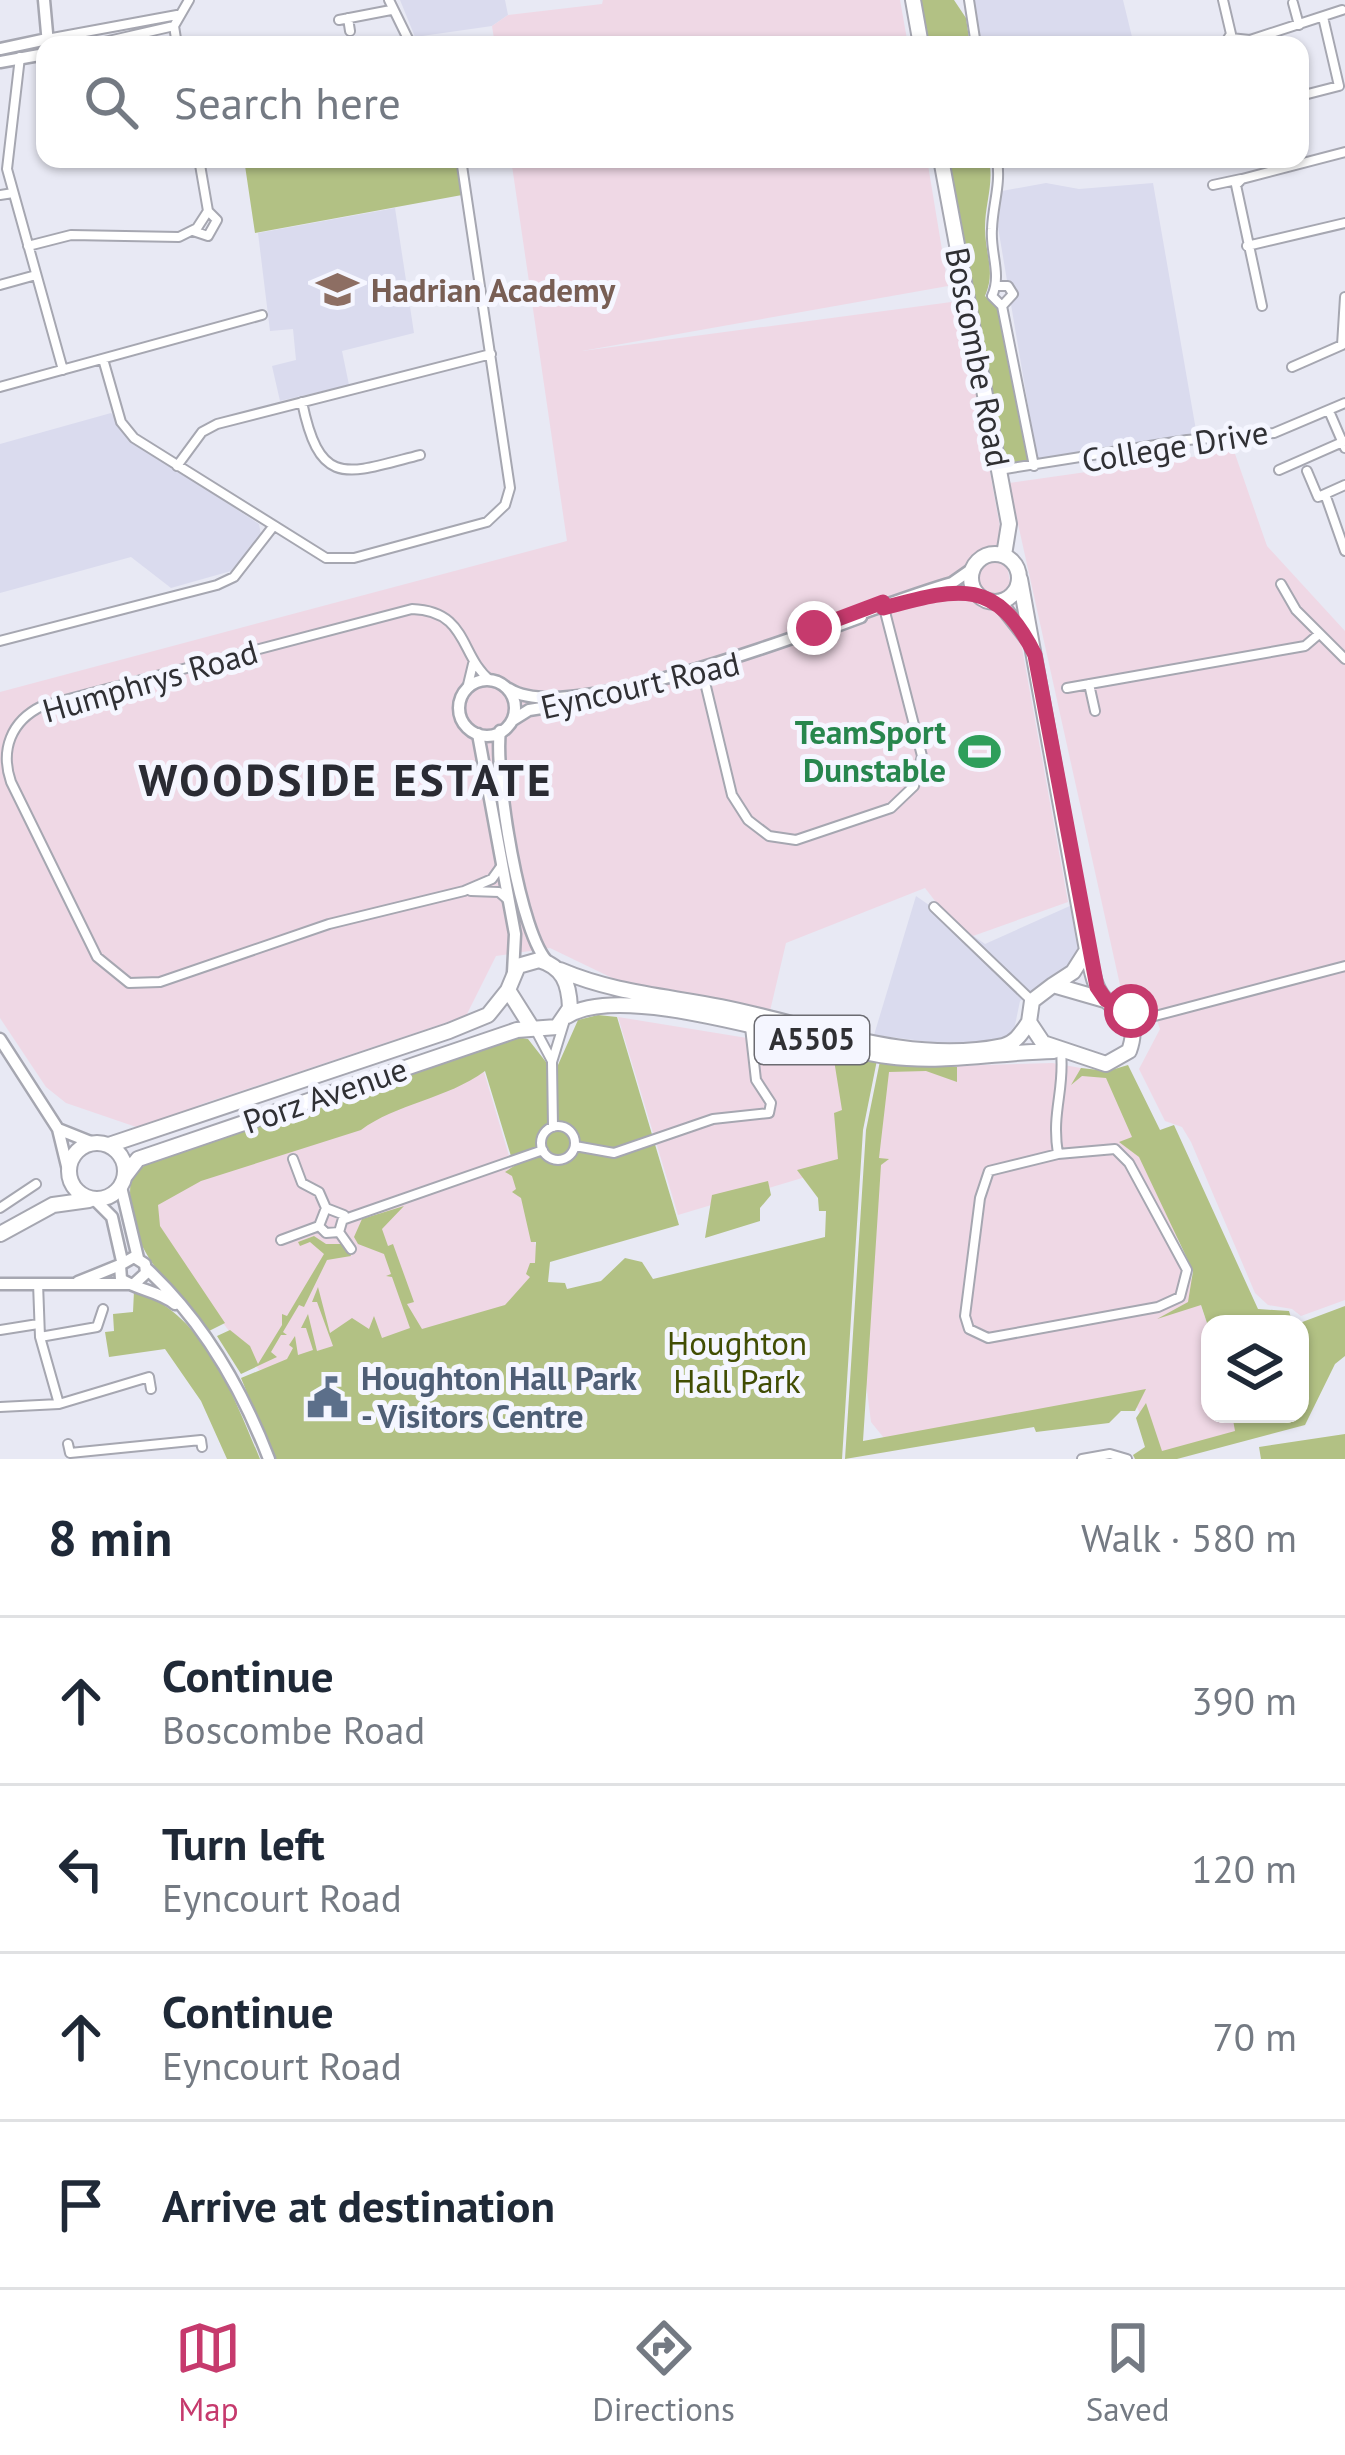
<!DOCTYPE html>
<meta charset="utf-8">
<style>
body{margin:0;font-family:"PT Sans",sans-serif;background:#f2f2f3;color:#1f2937}
.controls{position:absolute;right:36px;bottom:36px;display:grid;overflow:hidden;border-radius:24px;box-shadow:0 3px 9px #0004}
.controls button{width:108px;height:108px;display:grid;place-items:center;padding:0;border:0;border-bottom:3px solid #e0e1e3;background:#fff;color:#1f2937;font:60px sans-serif}
.stop{position:absolute;width:36px;height:36px;margin:-27px;border:9px solid #c63a6d;border-radius:50%;background:#fff}
.stop.end{background:#c63a6d;border-color:#fff;box-shadow:0 3px 12px #0008}
.list{margin:0;padding:0;list-style:none}
h2{display:flex;justify-content:space-between;align-items:center;height:156px;margin:0;padding:0 48px;font-size:51px}
h2 small{font-size:39px;font-weight:400;color:#747a83}
.list li{display:grid;grid-template-columns:78px 1fr auto;gap:36px;align-items:center;box-sizing:border-box;height:168px;padding:0 48px;border-top:3px solid #e0e1e3}
.list b{display:block;font-size:45px;white-space:nowrap}
.list p{margin:0;font-size:39px;white-space:nowrap;color:#747a83}
.list em{font-size:39px;font-style:normal;color:#747a83}
.icon{flex:none;width:66px;height:66px;fill:none;stroke:currentColor;stroke-width:2;stroke-linecap:round;stroke-linejoin:round}
.map{position:relative;flex:none;width:1345px;height:1459px;overflow:hidden}
.search{position:absolute;background:#fff;box-shadow:0 3px 9px #0004;left:36px;right:36px;top:36px;height:132px;display:flex;align-items:center;gap:30px;box-sizing:border-box;padding:0 42px;border-radius:24px;color:#747a83;font-size:45px}
.sheet{height:828px;background:#fff}
nav{display:flex;justify-content:space-around;align-items:center;box-sizing:border-box;height:168px;border-top:3px solid #e0e1e3;background:#fff;font-size:33px;color:#747a83}
nav a{display:grid;justify-items:center;gap:6px}
nav .on{color:#c63a6d}
.map>svg:first-child{display:block}
</style>
<div class="map">
<svg width="1345" height="1459" viewBox="0 0 1345 1459">
<rect width="100%" height="100%" fill="#e8e9f4"/>
<!-- built -->
<path fill="#dadbee" d="M400,0h105l3,15 -16,11 -77,11z
M968,0h155l11,45h-157z
M1046,183l33,6 74,-6 44,253 -159,29 -40,-238 4,-36z
M395,208l19,125 -72,18 7,34 -69,16 -8,-35 24,-6 -3,-31 -23,2 -12,-98z
M111,413l27,31 121,80 2,11 -30,36 -60,17 -40,-31 -131,36v-149z
M916,896l69,48 87,-39 8,36 -6,20 -54,40 -6,29 -15,12 -44,3 -81,-10z"/>
<!-- industrial -->
<path fill="#efd8e5" d="M603,0h297l8,45h-413l-3,-19 16,-11 94,-11z
M511,159h416l21,127 -366,65 377,-50 109,601 -95,34 -27,-21 -21,-27 -139,55 -16,68 -135,-22 -85,-41 -54,8 -30,60 -264,88 -57,26 -79,-27 -20,-16 -46,-69v-326l567,-151z
M1234,451l33,95 78,85v669l-44,16 -9,-7 -24,-4 -13,-12 -64,-151 -9,-15 -17,-6 -26,-52 21,-40 -14,-40 -26,-4 -111,-502z
M618,1017l239,39 -18,111 -161,48z
M1052,1063l69,12 89,257v82h29l5,15 -83,29 -27,-57 -246,42 -17,-21 -13,-101 25,-253z
M484,1072l67,225 -126,39 -166,34 -103,-134 -5,-31 42,-32z"/>
<!-- green -->
<path fill="#b2c184" d="M919,0h35l12,18 4,27h-43z
M244,159h212l6,36 -207,38z
M948,159h41c5,26 -4,44 -4,69 0,26 11,43 0,68l14,14 31,152 -26,2z
M598,1015l19,2 62,208 -129,37 -2,20 17,1 2,6 34,-8 24,-23 17,4 11,17 172,-42 1,-26h-7l-1,-13 -21,-28 41,-11 -4,-46 8,-3 -8,-50 -16,3 -3,-9 -22,5 -2,-8 -21,5 -1,-14 8,-4 53,12v6l5,-5 42,9 -14,70 -21,329h-568l-33,-81 46,-19 6,-11 -4,-3 6,-9 3,19 15,-5 -7,-22h-5l7,-14 9,37 16,-5 -16,-44h-5l6,-15 12,46 22,-15 17,11 5,-13 8,22 28,-10 -18,-51 -6,-1 5,-2 -7,-20 -26,-10 -4,-7 8,-18 42,-13 -22,23 6,17 5,-2 21,58 -7,2 15,25 83,-24 25,-28 -4,-3 4,-11h5l1,-21h-5l-10,-44 -9,-6 4,-3 -4,-13 -7,-4 9,-6 -29,-95c-38,28 -90,33 -124,59l-160,51 -43,24 2,21 65,97 -16,8c-42,-52 -86,-82 -78,-155l14,-11 372,-128 11,2 18,23 12,3 20,-45z
M880,1061l77,6v15l-31,-11 -37,1 -10,86 10,1 -8,6 -18,276 283,-52 -11,22h-14l-12,12 -73,9 -2,-5 -189,32 21,-329z
M1128,1065l32,65 14,-5 84,184 31,2 4,13h-83v8l-9,-27 -44,14 31,-17 5,-31 -54,-114 -20,-15 13,-5 -26,-59 -24,-2 -11,9 10,-17 27,3z
M768,1181l3,14 -11,13v13l-55,17 7,-43z
M314,1236l12,8h20l5,12 -24,4 -23,47 -5,-2 -16,27 4,3h-6l-10,17 6,5 -36,17 -24,-38 13,-6 20,16 8,18 24,-39v-11l5,2 37,-62 -14,-12 -10,4 -2,-4z
M134,1291c69,20 100,106 126,168h-33l-26,-58 -36,-52 -56,8 -4,-25 9,-1 -1,-17 20,-2z
M1345,1306v50l-10,8 -30,61 -128,34h-42l-2,-4 12,-8 -9,-29 10,-15 16,48 73,-20 -3,-17h68l-3,-90z
M1345,1434v25h-84l-2,-12z"/>
<g fill="none" stroke-linecap="round" stroke-linejoin="round">
<defs>
<path id="minor" d="M389,0l22,45
M969,0l7,45
M1223,0l8,34 -7,11
M1293,3l6,22
M348,18l2,13
M339,20l52,-10
M1230,38l20,2 92,-30
M47,39l130,-24
M91,45l83,-19
M177,45l-3,-19 15,-26
M20,57l-13,112 56,201
M1300,96l39,-10 -16,-69
M997,159c4,26 -4,44 -5,70 -2,24 10,45 0,67l10,10 32,160
M1213,185l28,-6
M0,195l13,-2
M193,231l15,5 9,-16 -9,-9
M28,246l43,-11 108,2 18,-9 11,-17 -9,-52
M1247,246l98,-23
M0,285l36,-10
M999,286h9l5,8 -11,12
M1262,306l-26,-121 6,-6 103,-27
M103,359l18,63 13,16 192,120h28l133,-36 18,-17 5,-17 -49,-329
M1292,367l50,-22 3,-48
M0,387l262,-72
M302,402c18,87 44,72 118,53
M1329,411l16,37
M177,466l25,-34 15,-8 274,-70
M999,470l188,-30 87,-7 71,-30
M1279,470l66,-29
M1307,471l11,26 7,-3
M1325,494l20,57
M1325,494l20,-9
M1281,584l15,26 49,49
M0,641l217,-56 17,-8 38,-49
M702,670l30,125 16,25 21,16 27,4 95,-32 23,-22 8,-30 -39,-152
M491,681c-32,-25 -22,-70 -79,-72l-370,97c-31,15 -42,44 -31,76l86,175 32,26 31,-1 169,-58 135,-33 28,-12 10,-14
M1089,684l6,27
M1067,688l238,-42 14,-12
M467,689l6,-25
M471,891l28,1 8,7
M934,907l98,94
M1121,1008l34,8 190,-50
M535,1029l17,32
M757,1057l14,-27
M541 1143a17 17 0 1 1 34 0a17 17 0 1 1-34 0Z
M553,1127l-1,-65 12,-39
M575,1146l39,7 99,-34 56,-6 2,-10 -15,-23 -6,-53
M1115,1149l14,14 58,107 -7,27 -22,10 -170,31 -19,-9 -4,-13 15,-118 9,-27 69,-17z
M1058,1154c-7,-42 7,-64 3,-102
M293,1159l9,24 17,9 7,16
M0,1208l36,-24
M345,1219l198,-69
M339,1232l5,-17 -18,-7 -7,18 7,7 13,-1 12,17
M281,1240l38,-14
M38,1283l2,54 19,67
M0,1330l38,-6
M40,1337l57,-10 6,-18
M0,1407l59,-3 90,-27 2,12
M68,1444l2,9 131,-13 1,7
M1082,1459l28,-5 17,5"/>
<path id="tertiary" d="M44,0l4,44
M0,49l47,-10
M0,62l45,-8
M937,594l38,-2
M823,631l38,-14
M459 708a28 28 0 1 1 56 0a28 28 0 1 1-56 0Z
M509,689c67,43 358,-83 443,-106l20,-14
M513,720l16,-10 64,-10
M500,731c-6,41 20,207 49,232
M478,734l37,200 -2,39
M0,1039l58,90 10,41
M58,1129l35,14
M121,1187l17,71
M94,1199l18,18 10,44
M146,1268c56,52 96,121 123,191
M78,1282l42,-17
M0,1284h128
M133,1285l13,-12 -1,-9 -11,-7 -14,8 1,14c16,11 38,12 54,25"/>
<path id="primary" d="M913,0l8,45
M941,159l68,365 -5,31
M971 578a24 24 0 1 1 48 0a24 24 0 1 1-48 0Z
M1020,579l67,371c4,15 6,35 16,47 18,20 38,21 26,54l-23,13 -63,-21 -14,-21 3,-21 21,-16 52,15
M999,602l29,37
M560,970c54,23 105,26 161,37 91,18 188,59 282,39 13,-3 19,-14 26,-24
M1053,985l20,-13 14,-22
M567,1016c60,-37 248,31 320,40 57,8 110,-4 167,-5
M69 1171a28 28 0 1 1 56 0a28 28 0 1 1-56 0Z
M109,1145l340,-114 39,-16 20,-25
M125,1176l13,-17 379,-129 40,-3 13,-19c-1,-25 -7,-41 -31,-48l-21,6 -10,24 24,38
M0,1234l53,-29 36,-5"/>
</defs>
<!-- minor casing -->
<use href="#minor" stroke="#a6a7b1" stroke-width="12"/>
<!-- tertiary casing -->
<use href="#tertiary" stroke="#a6a7b1" stroke-width="15"/>
<!-- primary casing -->
<use href="#primary" stroke="#a6a7b1" stroke-width="18"/>
<!-- minor -->
<use href="#minor" stroke="#fff" stroke-width="8"/>
<!-- tertiary -->
<use href="#tertiary" stroke="#fff" stroke-width="10"/>
<!-- primary -->
<use href="#primary" stroke="#fff" stroke-width="14"/>
</g>
<g fill="none" stroke-linecap="round" stroke-linejoin="round">
<!-- route -->
<path stroke="#c63a6d" stroke-width="15" d="M814,628l69,-26v6c75,-20 113,-32 152,47l62,332 9,13 25,11"/>
</g>
<!-- icons -->
<defs>
<symbol id="school-bare" viewBox="-9 -9 18 18"><path d="M0-5L7-2L0 1L-7-2ZM-4 1L0 2.5L4 1V4Q0 6-4 4Z" fill="#8d6e63" stroke="#f5f6ff" stroke-width="2.5" paint-order="stroke"/></symbol>
<symbol id="stadium-bare" viewBox="-9 -9 18 18"><path d="M0-5a6.5 5 0 1 0 0 10a6.5 5 0 1 0 0-10ZM-3.5-1.8h7v3.6h-7Z" fill="#2e9e5b" stroke="#f5f6ff" stroke-width="2.5" paint-order="stroke"/></symbol>
<symbol id="civic-bare" viewBox="-9 -9 18 18"><path d="M-.6-6.5H3V-4.5H.6V-3L4-1V1h2V6H-6V1h2V-1L-.6-3ZM-1.2 2.5V6h2.4V2.5Z" fill="#5c6f8a" stroke="#f5f6ff" stroke-width="2.5" paint-order="stroke"/></symbol>
</defs>
<g fill-rule="evenodd">
<use href="#school-bare" x="308" y="260" width="59" height="59"/>
<use href="#stadium-bare" x="950" y="722" width="59" height="59"/>
<use href="#civic-bare" x="298" y="1368" width="59" height="59"/>
</g>
<g text-anchor="middle" stroke-width="10" stroke-linejoin="round" paint-order="stroke">
<!-- shield labels -->
<rect fill="#f5f6ff" stroke="#6b6b71" stroke-width="3" x="755" y="1016" width="114" height="48" rx="9"/>
<g font-size="30" font-weight="bold" fill="#303034">
<text x="812" y="1050">A5505</text>
</g>
<!-- education labels -->
<g font-size="33" font-weight="bold" fill="#785e54" stroke="#f5f6ff" text-anchor="start">
<text x="371" y="302">Hadrian Academy</text>
</g>
<!-- street labels -->
<g font-size="33" fill="#303034" stroke="#f5f6ff">
<text transform="translate(978 357) rotate(79)" y="12">Boscombe Road</text>
<text transform="translate(1175 446) rotate(-9)" y="12">College Drive</text>
<text transform="translate(150 681) rotate(-16)" y="12">Humphrys Road</text>
<text transform="translate(640 685) rotate(-13)" y="12">Eyncourt Road</text>
<text transform="translate(325 1095) rotate(-19)" y="12">Porz Avenue</text>
</g>
<!-- leisure labels -->
<g font-size="33" font-weight="bold" fill="#27864d" stroke="#f5f6ff" text-anchor="end">
<text x="946" y="744">TeamSport<tspan x="946" dy="38">Dunstable</tspan></text>
</g>
<!-- park labels -->
<g font-size="33" fill="#414d03" stroke="#f5f6ff">
<text x="737" y="1355">Houghton<tspan x="737" dy="38">Hall Park</tspan></text>
</g>
<!-- service labels -->
<g font-size="33" font-weight="bold" fill="#4e5e75" stroke="#f5f6ff" text-anchor="start">
<text x="361" y="1390">Houghton Hall Park<tspan x="361" dy="38">- Visitors Centre</tspan></text>
</g>
<!-- district labels -->
<g font-size="45" font-weight="bold" letter-spacing="3" fill="#2a2b33" stroke="#f5f6ff">
<text x="346" y="796">WOODSIDE ESTATE</text>
</g>
</g>
</svg>
<div class="controls">
<button><svg class="icon" aria-label="layers" viewBox="0 0 24 24"><path d="M12 4l9 5-9 5-9-5zM3 14l9 5 9-5"/></svg></button>
</div>
<div class="stop" style="left:1131px;top:1011px"></div>
<div class="stop end" style="left:814px;top:628px"></div>
<div class="search"><svg class="icon" aria-label="search" viewBox="0 0 24 24"><circle cx="10" cy="10" r="6"/><path d="M15 15l6 6"/></svg>Search here</div>
</div>
<section class="sheet">
<h2>8 min<small>Walk · 580 m</small></h2>
<ul class="list">
<li><svg class="icon" aria-label="ahead" viewBox="0 0 24 24"><path d="M12 20V5M6 11l6-6 6 6"/></svg><div><b>Continue</b><p>Boscombe Road</p></div><em>390 m</em></li>
<li><svg class="icon" aria-label="left" viewBox="0 0 24 24"><path d="M17 20v-9H6M10 6l-5 5 5 5"/></svg><div><b>Turn left</b><p>Eyncourt Road</p></div><em>120 m</em></li>
<li><svg class="icon" aria-label="ahead" viewBox="0 0 24 24"><path d="M12 20V5M6 11l6-6 6 6"/></svg><div><b>Continue</b><p>Eyncourt Road</p></div><em>70 m</em></li>
<li><svg class="icon" aria-label="arrive" viewBox="0 0 24 24"><path d="M6 21V4h12l-3 4 3 4H6"/></svg><div><b>Arrive at destination</b></div></li>
</ul>
</section>
<nav>
<a class="on"><svg class="icon" aria-label="map" viewBox="0 0 24 24"><path d="M3 6l6-2 6 2 6-2v14l-6 2-6-2-6 2zM9 4v14M15 6v14"/></svg>Map</a>
<a><svg class="icon" aria-label="directions" viewBox="0 0 24 24"><path d="M12 3l9 9-9 9-9-9zM9 14v-3h6M13 9l2 2-2 2"/></svg>Directions</a>
<a><svg class="icon" aria-label="saved" viewBox="0 0 24 24"><path d="M7 4h10v16l-5-4-5 4z"/></svg>Saved</a>
</nav>
